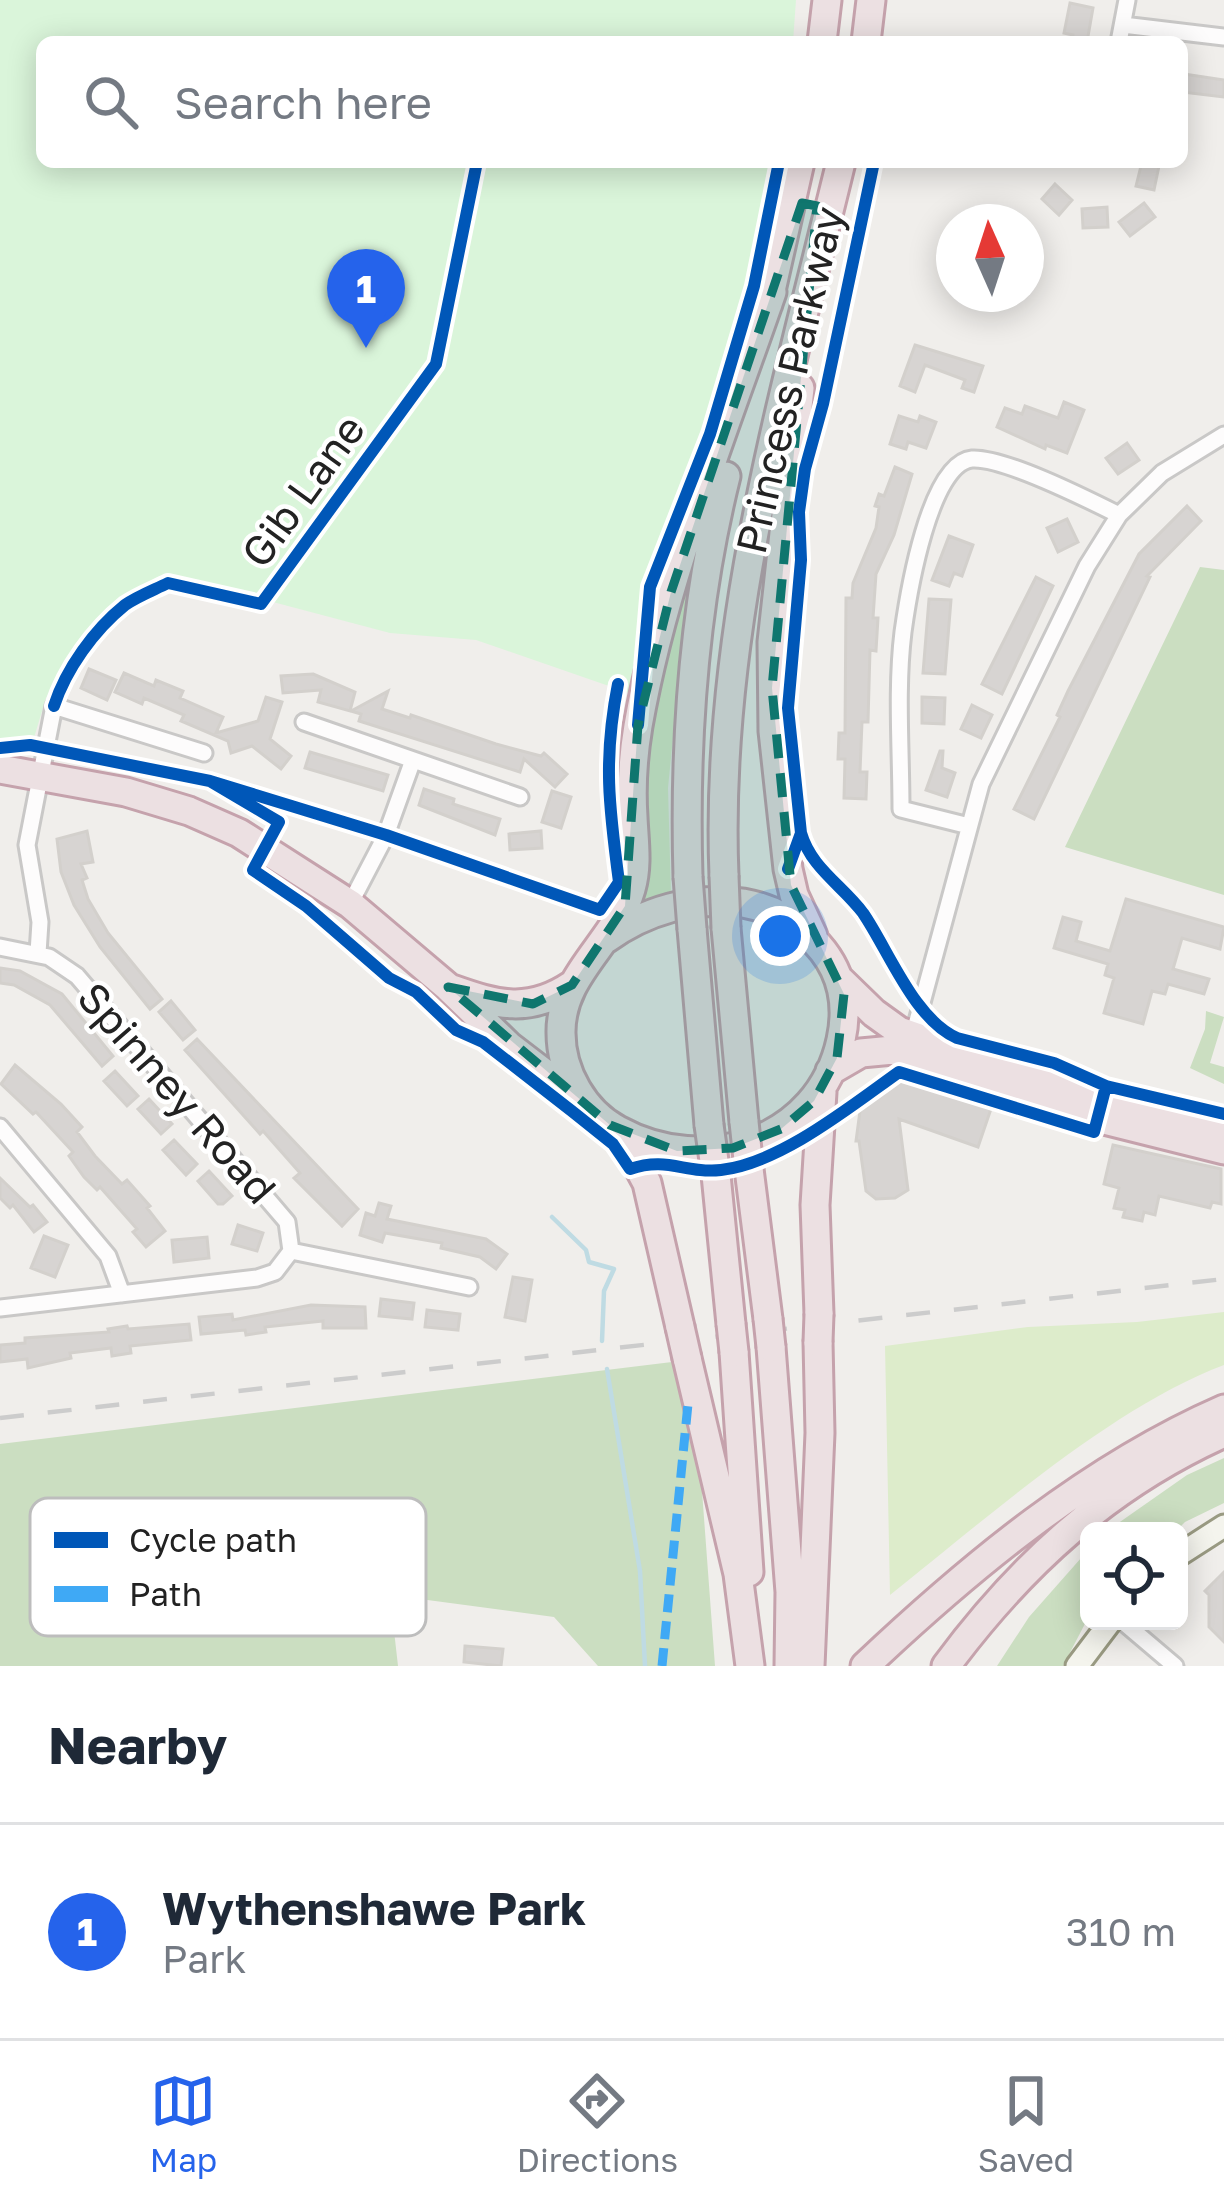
<!DOCTYPE html>
<style>
body{margin:0;font-family:"Golos Text",sans-serif;background:#f6f6f7;color:#1f2937}
.controls{position:absolute;right:36px;bottom:36px;display:grid;overflow:hidden;border-radius:18px;box-shadow:0 6px 30px #0003}
.controls button{width:108px;height:108px;display:grid;place-items:center;padding:0;border:0;border-bottom:3px solid #e0e1e3;background:#fff;color:#1f2937;font:60px sans-serif}
.compass{position:absolute;left:936px;top:204px;width:108px;height:108px;border-radius:50%;background:#fff;box-shadow:0 6px 30px #0003;rotate:357deg}
.you{position:absolute;left:780px;top:936px;width:42px;height:42px;margin:-30px;border:9px solid #fff;border-radius:50%;background:#1a73e8;box-shadow:0 0 0 18px #1a73e833}
.badge{display:grid;place-items:center;width:78px;height:78px;border-radius:50%;background:#2563eb;color:#fff;font-size:39px;font-weight:700}
.pin{position:absolute;translate:-50% -99px;filter:drop-shadow(0 3px 6px #0008)}
.pin::after{content:'';position:absolute;top:63px;width:42px;height:36px;background:inherit;clip-path:polygon(0 0,100% 0,50% 100%)}
.list{margin:0;padding:0;list-style:none}
h2{display:flex;justify-content:space-between;align-items:center;height:156px;margin:0;padding:0 48px;font-size:51px}
h2 small{font-size:39px;font-weight:400;color:#747a83}
.list li{display:grid;grid-template-columns:78px 1fr auto;gap:36px;align-items:center;box-sizing:border-box;height:216px;padding:0 48px;border-top:3px solid #e0e1e3}
.list b{display:block;font-size:45px;white-space:nowrap}
.list p{margin:0;font-size:39px;white-space:nowrap;color:#747a83}
.list em{font-size:39px;font-style:normal;color:#747a83}
.icon{flex:none;width:66px;height:66px;fill:none;stroke:currentColor;stroke-width:2;stroke-linecap:round;stroke-linejoin:round}
.map{position:relative;flex:none;width:1224px;height:1666px;overflow:hidden}
.search{position:absolute;background:#fff;box-shadow:0 6px 30px #0003;left:36px;right:36px;top:36px;height:132px;display:flex;align-items:center;gap:30px;box-sizing:border-box;padding:0 42px;border-radius:18px;color:#747a83;font-size:45px}
.sheet{height:372px;background:#fff}
nav{display:flex;justify-content:space-around;align-items:center;box-sizing:border-box;height:168px;border-top:3px solid #e0e1e3;background:#fff;font-size:33px;color:#747a83}
nav a{display:grid;justify-items:center;gap:6px}
nav .on{color:#2563eb}
.map>svg:first-child{display:block}
</style>
<div class="map">
<svg width="1224" height="1666" viewBox="0 0 1224 1666">
<rect width="100%" height="100%" fill="#f0eeeb"/>
<!-- grass -->
<path fill="#ddeccb" d="M690,566l-22,222 3,107 -35,12 7,-130 19,-100z
M1224,1312v53c-114,43 -238,154 -334,230l-5,-249 143,-19 109,-5z"/>
<!-- forest -->
<path fill="#cbdec1" d="M1200,567l24,3v325l-159,-48z
M1206,1011l18,6 -14,46 14,4v17l-34,-16 15,-39z
M672,1362l28,102 15,202h-117l-44,-49 -164,-22 8,71h-398v-222z
M1224,1458v45l-39,19 -9,9h-69l80,-56z
M1089,1549v67l-26,50h-66l32,-49z"/>
<!-- park -->
<path fill="#daf5da" d="M0,0h796l-3,42h-751v120h732l-22,113 -120,419 -156,-54 -86,-7 -216,-57 -40,16 -27,24 -34,39 -27,43 -13,43 -33,-3z"/>
<g fill="none" stroke-linecap="round" stroke-linejoin="round">
<!-- stream -->
<path stroke="#bfdbe3" stroke-width="4.5" d="M552,1217l34,33 3,12 25,7 -10,22 -2,50
M607,1369l33,202 5,95"/>
</g>
<!-- building -->
<path fill="#d7d4d2" stroke="#d3d0cc" stroke-width="3" d="M1070,3l23,5 -6,34h-15l1,-7 -9,-2z
M1184,74l40,6v17l-42,-5z
M1142,162l17,4 -5,24 -18,-4z
M1055,184l17,16 -13,15 -17,-16z
M1144,203l11,14 -25,19 -11,-14z
M1107,207l1,20 -25,1 -1,-19z
M915,345l68,21 -9,26 -12,-4 3,-8 -40,-15 -10,27 -15,-6z
M1064,402l20,8 -17,43 -21,-8 -1,4 -48,-22 8,-19 17,6 3,-8 33,12z
M899,416l19,6 2,-6 16,6 -10,26 -18,-6 -2,7 -16,-5z
M1127,443l12,17 -21,14 -12,-16z
M895,467l17,7 -18,61 -18,39 -3,44h5l-2,33 -6,-1 -2,72h-6l-2,50h7l-1,27 -22,-1 1,-39h-7l1,-26h6l1,-135h6l1,-15 23,-55 3,-21 -4,-1 4,-12 5,2z
M1187,506l14,15 -54,55 3,1 -116,242 -20,-10 46,-92 -3,-2 11,-24 71,-137z
M1067,519l11,23 -20,10 -11,-24z
M949,536l24,9 -11,31 -8,-3 -5,13 -17,-6z
M1036,577l17,9 -51,108 -20,-10z
M929,599l22,1 -6,74 -22,-1z
M89,669l27,11 -9,20 -26,-12z
M124,673l30,13 2,-6 27,11 -3,7 43,19 -7,16 42,-12 8,-24 16,5 -12,37 21,17 -10,13 -29,-23 -21,7 -3,-12 -47,-20 3,-6 -40,-17 -2,6 -27,-12z
M313,674l42,18 -5,19 -32,-9 3,-12 -38,3 -2,-17z
M388,691l-6,18 28,9 1,-3 85,29 45,12 3,-3 23,21 -12,13 -31,-28 -4,13 -161,-51 2,-7 -10,-3z
M922,697l23,1 -1,26 -22,-1z
M972,705l20,10 -11,23 -20,-9z
M940,751h3l-1,17 13,5 -8,24 -21,-7z
M310,752l78,23 -5,16 -78,-23z
M424,789l30,10 -1,5 47,15 -5,16 -76,-30z
M552,791l19,6 -10,31 -19,-6z
M87,831l6,31 -12,2 6,14 -5,2 6,19 20,34 54,66 -12,10 -50,-62 -26,-42 -13,-33 -4,-33z
M541,831l1,17 -32,2 -1,-16z
M1126,899l98,28 -4,22 -38,-11 -9,31 36,10 -5,15 -36,-10 -3,10 -13,-3 -9,33 -39,-11 10,-35 -9,-3 3,-11 -54,-16 9,-31 18,5 -5,19 34,10z
M0,968l20,3 42,23 51,62 -11,10 -52,-61 -36,-20 -14,-2z
M171,1001l24,29 -12,10 -24,-28z
M197,1039l161,170 -16,17 -48,-48 6,-5 -37,-42 -3,3 -75,-84z
M15,1065l46,39 21,23 -5,5 18,24 27,28 5,-4 23,26 -3,2 18,23 -19,16 -13,-15 4,-3 -37,-42 -3,3 -13,-13 -15,-21 4,-4 -37,-40 -3,2 -32,-30z
M115,1071l23,25 -11,10 -23,-25z
M920,1080l72,26 -14,41 -79,-28 9,71 -13,8 -19,1 -10,-8 -7,-50h-3l4,-30 8,-14 18,-13z
M149,1099l23,25 -11,10 -23,-25z
M174,1140l23,24 -11,11 -23,-25z
M1113,1145l108,24v35l-9,-2 -2,6 -51,-12 -4,19 -11,-3 -2,9 -19,-4 2,-7 -11,-2 5,-20 -15,-4z
M209,1171l23,25 -9,8h-5l-20,-23z
M0,1178l30,29 3,-2 14,17 -13,10 -21,-27 -3,3 -10,-10z
M379,1203l12,3 -4,13 99,20 21,15 -11,15 -16,-12 -39,-9 1,-5 -57,-10 -3,9 -22,-7 6,-22 9,3z
M238,1225l25,8 -6,18 -25,-7z
M44,1236l24,9 -13,32 -24,-9z
M207,1237l2,21 -35,4 -2,-22z
M513,1277l19,3 -7,41 -20,-4z
M381,1299l33,4 -2,16 -33,-3z
M311,1305l54,2 1,21h-43v-7l-58,6 1,5 -20,3 -1,-5 -44,4 -2,-17 33,-3 1,6z
M427,1310l33,4 -2,16 -33,-3z
M189,1324l2,16 -61,6 1,7 -19,3 -1,-8 -41,5 1,5 -43,10 -1,-9 -27,3v-17l25,-2v-5l84,-6 -1,-3 19,-3 1,3z
M1224,1572v70l-15,-15v-32l-4,-4z
M465,1646l38,3 -2,17 -37,-4z"/>
<g fill="none" stroke-linecap="round" stroke-linejoin="round">
<defs>
<path id="street" d="M1123,25l101,12
M1119,42l8,-42
M304,722l216,75
M969,826l-68,-17c0,-58 -5,-120 2,-177 5,-36 26,-169 69,-173 32,-2 117,41 147,56
M350,904l36,-69 27,-75
M0,947l49,10 28,19 210,246 4,29
M38,953l2,-31 -13,-77 27,-139 150,47
M913,1036l68,-252 106,-218 32,-51 43,-42 62,-38
M0,1127l108,129 14,38
M291,1251l178,36
M0,1308l257,-30 18,-6 16,-21
M1122,1621l53,45"/>
<path id="secondary" d="M1179,1555l45,-29
M1077,1666l34,-45"/>
<path id="highway" d="M822,42l5,-42
M866,42l5,-42
M768,304l32,-142
M800,388l-28,254 1,89 15,138 6,26 19,41
M0,769l126,23 63,19 50,22 111,71 98,83 61,59 73,56
M724,876c-10,-244 60,-479 117,-714
M688,877c-4,-136 5,-269 38,-401
M726,928l18,194
M692,929l17,196
M606,939c38,-28 88,-43 137,-36 23,4 46,15 64,31 32,28 43,65 34,106 -22,102 -136,138 -223,90 -34,-18 -57,-58 -57,-97 -1,-59 55,-91 70,-144 7,-24 3,-48 2,-72 -2,-30 0,-61 5,-91 26,-148 85,-292 134,-434
M839,979l35,34 25,18 173,60 152,40
M452,989c45,16 77,25 120,-4
M830,1071l31,-18 32,-3 175,61 156,39
M619,1131l28,52 33,144
M749,1169l19,150
M716,1175l15,149
M819,1314l-4,-109 7,-113
M771,1347l19,245 -1,74
M734,1352l15,220
M687,1358l51,216 12,92
M810,1666l10,-233 -2,-91
M865,1666c106,-100 224,-198 359,-257
M946,1666c75,-101 162,-181 278,-233"/>
</defs>
<!-- street casing -->
<use href="#street" stroke="#c9c8c7" stroke-width="21"/>
<!-- secondary casing -->
<use href="#secondary" stroke="#999a82" stroke-width="27"/>
<!-- highway casing -->
<use href="#highway" stroke="#c5a2ac" stroke-width="33"/>
<!-- street -->
<use href="#street" stroke="#fdfcfc" stroke-width="15"/>
<!-- secondary -->
<use href="#secondary" stroke="#f4f4ed" stroke-width="21"/>
<!-- highway -->
<use href="#highway" stroke="#ece0e2" stroke-width="27"/>
<!-- rail -->
<path stroke="#ccc" stroke-width="4.5" stroke-dasharray="24 24" stroke-linecap="butt" d="M0,1418l1224,-139"/>
<defs>
<path id="highway-bridge" d="M724,876l2,52
M688,877l4,52
M744,1122l5,47
M709,1125l7,50
M768,1319l3,28
M731,1324l3,28
M680,1327l7,31
M818,1342l1,-28"/>
</defs>
<!-- highway-bridge casing -->
<use href="#highway-bridge" stroke="#c5a2ac" stroke-width="33" stroke-linecap="butt"/>
<!-- highway-bridge -->
<use href="#highway-bridge" stroke="#ece0e2" stroke-width="27"/>
<!-- quiet -->
<path stroke="#3fa9f5" stroke-width="9" stroke-dasharray="18 9" stroke-linecap="butt" d="M662,1666l26,-262"/>
<defs>
<path id="cycleway" d="M54,706c12,-37 40,-76 71,-101 13,-9 29,-15 43,-22l93,21 175,-240 41,-202
M638,725l12,-138 60,-153 44,-148 25,-124
M0,748l30,-3 180,36 176,54 214,75 19,-28c-10,-75 -16,-123 -1,-198
M210,781l69,41 -26,48 53,36 83,72 27,14 40,38 27,12 90,70 40,32 17,25c38,-13 55,5 91,1 60,-7 130,-64 178,-98l195,60 12,-46
M801,833c10,35 41,52 62,80 26,38 51,106 94,125l97,25 52,23 118,28
M788,869l13,-36 -13,-125 13,-148 -2,-48 6,-43 18,-65 51,-242"/>
</defs>
<!-- cycleway casing -->
<use href="#cycleway" stroke="#fff" stroke-width="20"/>
<!-- cycleway -->
<use href="#cycleway" stroke="#0057b8" stroke-width="12"/>
</g>
<!-- marked area -->
<path fill="#0f766e" fill-opacity="0.2" stroke="#0f766e" stroke-width="9" stroke-dasharray="24 15" stroke-linejoin="round" d="M802,203l15,3 -45,482 19,197 53,109 -7,64 -23,43 -33,28 -48,19 -56,3 -67,-26 -162,-138 85,17 39,-19 53,-79 13,-181 33,-133z"/>
<g text-anchor="middle" stroke-width="9" stroke-linejoin="round" paint-order="stroke">
<!-- street labels -->
<g font-size="42" fill="#222" stroke="#fff">
<text transform="translate(790 380) rotate(-77)" y="15">Princess Parkway</text>
<text transform="translate(303 491) rotate(-54)" y="15">Gib Lane</text>
<text transform="translate(177 1093) rotate(49)" y="15">Spinney Road</text>
</g>
</g>
<!-- legend -->
<rect x="30" y="1498" width="396" height="138" rx="18" fill="#fff" stroke="#bdbdbd" stroke-width="3"/>
<rect x="54" y="1532" width="54" height="16" fill="#0057b8"/>
<rect x="54" y="1586" width="54" height="16" fill="#3fa9f5"/>
<g font-size="33" fill="#222">
<text x="129" y="1552">Cycle path</text>
<text x="129" y="1606">Path</text>
</g>
</svg>
<div class="controls">
<button><svg class="icon" aria-label="locate" viewBox="0 0 24 24"><circle cx="12" cy="12" r="6"/><path d="M12 2v4M12 18v4M2 12h4M18 12h4"/></svg></button>
</div>
<svg class="compass" viewBox="-18 -18 36 36"><path d="M0-13l5 13h-10z" fill="#e53935"/><path d="M0 13l5-13h-10z" fill="#747a83"/></svg>
<div class="you"></div>
<div class="pin badge" style="left:366px;top:348px">1</div>
<div class="search"><svg class="icon" aria-label="search" viewBox="0 0 24 24"><circle cx="10" cy="10" r="6"/><path d="M15 15l6 6"/></svg>Search here</div>
</div>
<section class="sheet">
<h2>Nearby<small></small></h2>
<ul class="list">
<li><span class="badge">1</span><div><b>Wythenshawe Park</b><p>Park</p></div><em>310 m</em></li>
</ul>
</section>
<nav>
<a class="on"><svg class="icon" aria-label="map" viewBox="0 0 24 24"><path d="M3 6l6-2 6 2 6-2v14l-6 2-6-2-6 2zM9 4v14M15 6v14"/></svg>Map</a>
<a><svg class="icon" aria-label="directions" viewBox="0 0 24 24"><path d="M12 3l9 9-9 9-9-9zM9 14v-3h6M13 9l2 2-2 2"/></svg>Directions</a>
<a><svg class="icon" aria-label="saved" viewBox="0 0 24 24"><path d="M7 4h10v16l-5-4-5 4z"/></svg>Saved</a>
</nav>
